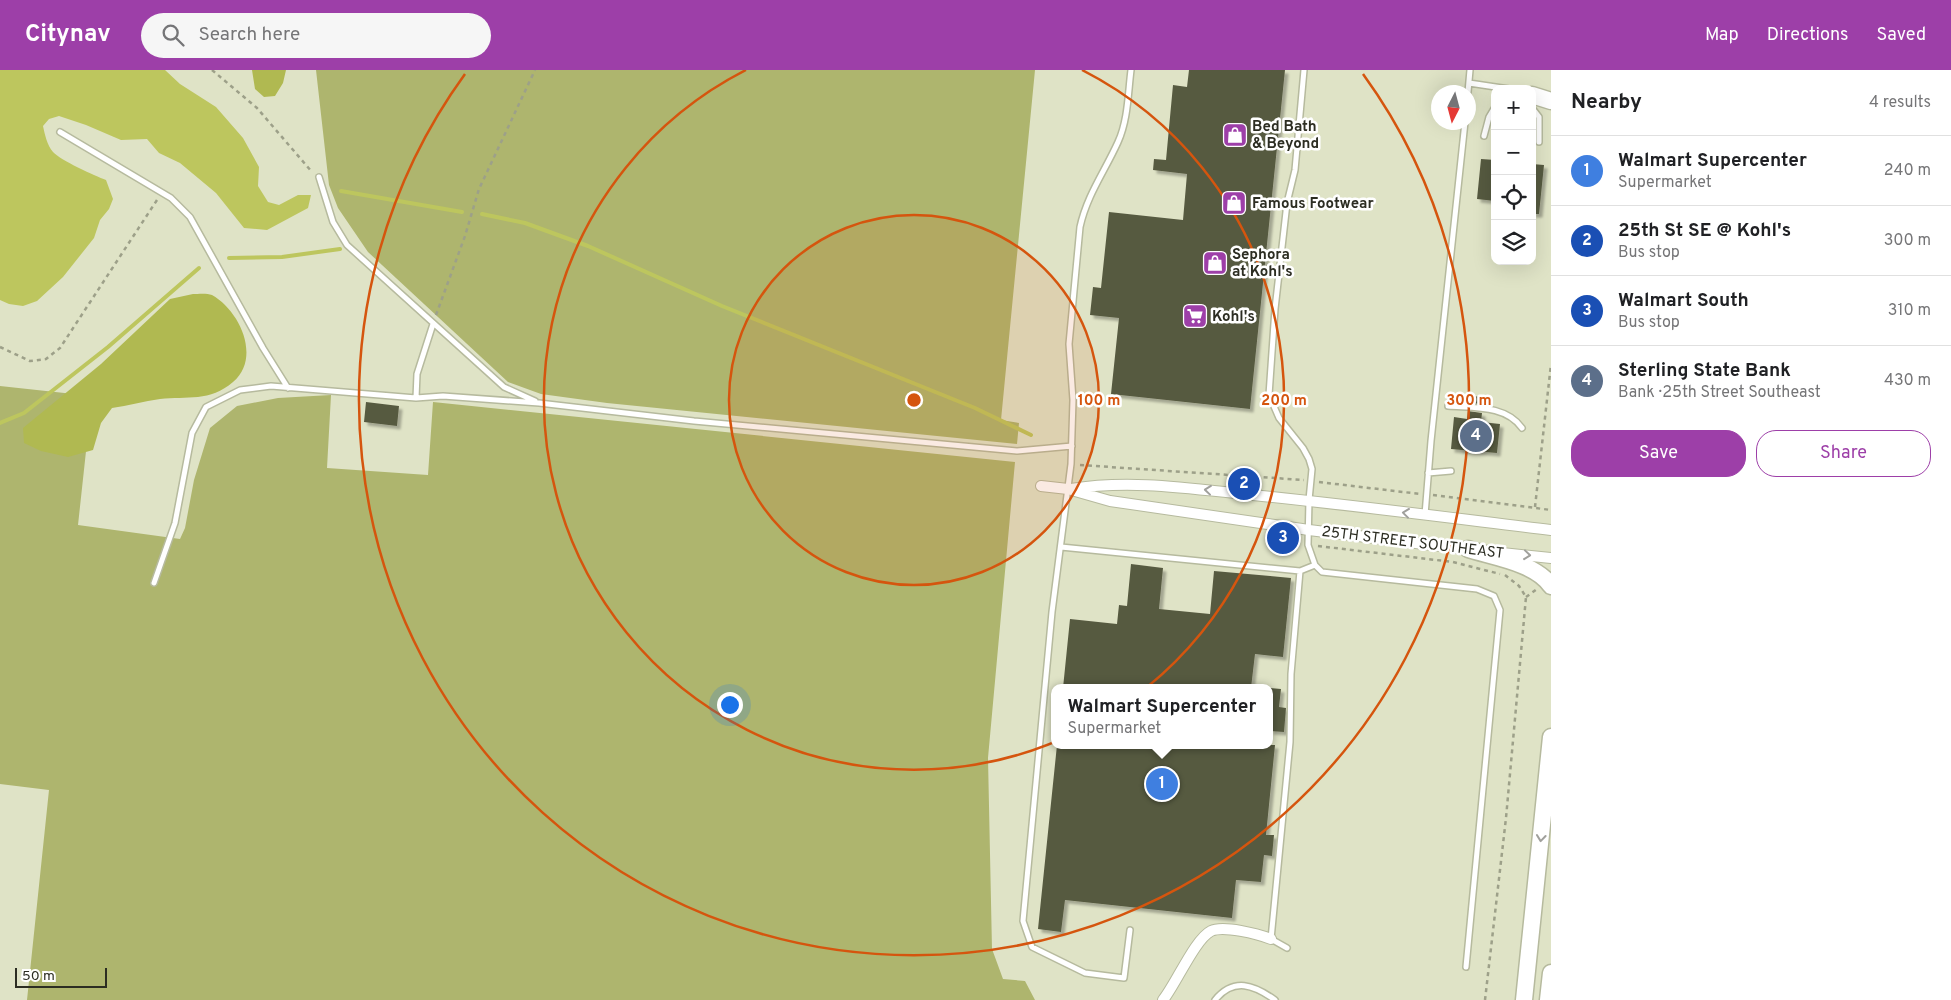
<!DOCTYPE html>
<meta charset="utf-8">
<style>
body{margin:0;font-family:Overpass,sans-serif;background:#f6f6f6;color:#202124}
.controls{position:absolute;right:15px;top:15px;display:grid;overflow:hidden;border-radius:10px;box-shadow:0 5px 20px #0002}
.controls button{width:45px;height:45px;display:grid;place-items:center;padding:0;border:0;border-bottom:1px solid #e0e0e0;background:#fff;color:#202124;font:25px sans-serif}
.compass{position:absolute;left:1431px;top:15px;width:45px;height:45px;border-radius:50%;background:#fff;box-shadow:0 5px 20px #0002;rotate:186deg}
.scale{position:absolute;left:15px;bottom:12px;width:92px;box-sizing:border-box;padding-left:5px;border:2px solid #2c2d22;border-top:0;font-size:14px;line-height:18px;white-space:nowrap;color:#2c2d22;-webkit-text-stroke:4px #fff;paint-order:stroke}
.you{position:absolute;left:729px;top:634px;width:18px;height:18px;margin:-12px;border:4px solid #fff;border-radius:50%;background:#1a73e8;box-shadow:0 0 0 8px #1a73e833}
.badge{display:grid;place-items:center;width:32px;height:32px;border-radius:50%;background:#9d3fa8;color:#fff;font-size:16px;font-weight:700}
.pin{position:absolute;translate:-50% -50%;border:2px solid #fff;box-shadow:0 1px 5px #0006}
.popup{position:absolute;left:1051px;top:614px;width:222px;height:65px;box-sizing:border-box;display:grid;place-content:center;border-radius:10px;background:#fff;filter:drop-shadow(0 1px 4px #0005);font-size:16px;white-space:nowrap;color:#757577}
.popup b{font-size:19px;color:#202124}
.popup::after{content:'';position:absolute;left:50%;top:100%;margin-left:-10px;border:10px solid transparent;border-top-color:#fff}
.list{margin:0;padding:0;list-style:none}
h2{display:flex;justify-content:space-between;align-items:center;height:65px;margin:0;padding:0 20px;font-size:21px}
h2 small{font-size:16px;font-weight:400;color:#757577}
.list li{display:grid;grid-template-columns:32px 1fr auto;gap:15px;align-items:center;box-sizing:border-box;height:70px;padding:0 20px;border-top:1px solid #e0e0e0}
.list b{display:block;font-size:19px;white-space:nowrap}
.list p{margin:0;font-size:16px;white-space:nowrap;color:#757577}
.list em{font-size:16px;font-style:normal;color:#757577}
.actions{display:flex;gap:10px;padding:15px 20px}
.actions a{flex:1;padding:11px 0;border:1px solid #9d3fa8;border-radius:20px;text-align:center;font-size:18px;color:#9d3fa8}
.actions .main{background:#9d3fa8;color:#fff}
.icon{flex:none;width:28px;height:28px;fill:none;stroke:currentColor;stroke-width:2;stroke-linecap:round;stroke-linejoin:round}
.map{position:relative;flex:none;width:1551px;height:930px;overflow:hidden}
header{display:flex;align-items:center;gap:30px;box-sizing:border-box;height:70px;padding:0 25px;background:#9d3fa8;color:#fff}
header strong{font-size:24px}
nav{display:flex;gap:28px;margin-inline-start:auto;font-size:18px}
.search{width:350px;height:45px;background:#f6f6f6;display:flex;align-items:center;gap:12px;box-sizing:border-box;padding:0 18px;border-radius:28px;color:#757577;font-size:19px}
main{display:flex}
aside{flex:1;background:#fff}
.map>svg:first-child{display:block}
</style>
<header>
<strong>Citynav</strong>
<div class="search"><svg class="icon" aria-label="search" viewBox="0 0 24 24"><circle cx="10" cy="10" r="6"/><path d="M15 15l6 6"/></svg>Search here</div>
<nav><a>Map</a><a>Directions</a><a>Saved</a></nav>
</header>
<main>
<div class="map">
<svg width="1551" height="930" viewBox="0 0 1551 930">
<defs>
<filter id="shadow"><feDropShadow dx="3.5" dy="3.5" stdDeviation="1" flood-color="#0004"/></filter>
</defs>
<rect width="100%" height="100%" fill="#dfe3c6"/>
<!-- green -->
<path fill="#aeb56e" d="M316,0h719l-34,350 18,3 -2,21 -410,-41 -66,-9 -33,-12 -140,-130 -30,-44 -9,-23z
M0,316l92,10 -14,129 102,14 5,-11 9,-48 16,-52 27,-22 41,-8 53,-3 -4,73 101,7 5,-73 582,60 -27,296 4,191 11,30 22,2 10,19h-1008l22,-210 -49,-6z"/>
<!-- forest -->
<path fill="#b0b951" d="M252,0h34l-3,13 -8,13 -11,1 -9,-8z
M193,224c5,0 14,-1 19,1 27,15 50,62 21,87 -23,20 -46,14 -73,17 -16,2 -32,7 -48,9l-11,15 -8,27 -25,7 -27,-6 -17,-8 -1,-15 78,-64 69,-65z"/>
<!-- water -->
<path fill="#bdc65e" d="M0,0h165l15,14 36,23 27,31 16,29 -1,19 10,16 11,3 19,-10h13l-3,13 -41,22 -23,-2 -28,-35 -36,-30 -21,-10 -12,-14 -26,1 -35,-15 -27,-9 -10,3 -6,7c2,9 4,19 10,26 7,8 42,24 53,28l7,19 -4,10 -9,11 -6,18 -31,39 -26,24 -14,5 -14,-2 -9,-4z"/>
<g fill="none" stroke-linecap="round" stroke-linejoin="round">
<!-- stream -->
<path stroke="#bdc65e" stroke-width="4" d="M341,121l121,21
M482,144l43,9 63,23 134,60 253,102 56,27
M229,188l53,-1 58,-8
M0,353l24,-10 84,-66 91,-79"/>
</g>
<!-- building -->
<path fill="#575a41" filter="url(#shadow)" d="M1189,0h96l-35,339 -139,-15 8,-76 -29,-3 3,-28 8,1 8,-76 74,8 4,-46 -34,-4 1,-11 12,1 7,-75 14,2z
M1481,89l14,1v41l-18,-2z
M1532,94l12,1 -5,49h-7z
M1470,326l14,1 -1,7 -14,-1z
M366,332l33,4 -2,20 -33,-4z
M1468,341l14,2 -1,9 19,2 -3,29 -46,-4 3,-32 13,2z
M1131,494l32,4 -4,41 51,5 4,-43 77,7 -8,79 -28,-3 -4,34h-188l7,-69 47,5 2,-19 8,1z
M1270,618l11,1 -2,18 7,1 -2,24 -14,-1z
M1057,675h218l-9,90h8l-2,21 -8,-1 -3,27 -25,-2 -4,38 -167,-18 -4,32 -23,-3z"/>
<g fill="none" stroke-linecap="round" stroke-linejoin="round">
<defs>
<path id="service" d="M1304,0l-9,100 -8,33 -12,106 -6,86 10,23 24,30 6,11 3,10 -3,31 -1,45 7,20 7,7 155,17 17,7 6,14 -34,357
M1469,13l40,6
M1468,22l2,-22
M1532,38l7,9v25
M60,62l111,66 19,19 73,131 25,40
M1484,66l5,-19 6,-10
M319,107l14,45 14,23 157,142 31,14
M416,328l1,-24 16,-50
M1448,336c26,2 58,-1 74,22
M1428,403l23,-2
M1425,445l6,-74 34,-319
M1061,477l239,24 15,-6
M154,513l21,-60 17,-90 14,-26 34,-17 31,-4 145,12 27,-2 96,7 155,18 323,30 55,-5
M1130,860l-6,48 -39,-5 -53,-26 -9,-26 29,-309 19,-148 2,-64 -4,-56 11,-117c7,-32 25,-56 38,-85 10,-22 10,-48 13,-72
M1287,878l-16,-9 19,-197 1,-68 9,-103
M1215,930c19,-23 39,-15 60,0"/>
<path id="minor" d="M1041,416l27,3 42,12 199,29 164,20
M1071,419c60,-10 122,0 182,6 99,10 199,23 298,35
M1502,483l49,5
M1163,930c13,-16 32,-61 48,-69 12,-6 47,3 60,8"/>
<path id="primary" d="M1532,25l19,6
M1468,479c25,8 68,14 83,37
M1524,930l27,-263
M1548,930l3,-27"/>
</defs>
<!-- service casing -->
<use href="#service" stroke="#b6ba9e" stroke-width="8"/>
<!-- minor casing -->
<use href="#minor" stroke="#b6ba9e" stroke-width="12"/>
<!-- primary casing -->
<use href="#primary" stroke="#b6ba9e" stroke-width="19"/>
<!-- path -->
<path stroke="#9da089" stroke-width="2.5" stroke-dasharray="4 4" stroke-linecap="butt" d="M212,0l45,38 55,64
M436,245l29,-79 14,-47 56,-119
M0,277l30,14 16,-2 14,-11 97,-148
M1080,395l224,15
M1319,412l101,12
M1433,425l118,15
M1535,437l16,-143
M1318,476l135,16 47,12
M1526,527l11,-8
M1485,930l21,-182 20,-221 -7,-11 -14,-11"/>
<!-- service -->
<use href="#service" stroke="#fff" stroke-width="5"/>
<!-- minor -->
<use href="#minor" stroke="#fff" stroke-width="10"/>
<!-- primary -->
<use href="#primary" stroke="#fff" stroke-width="16"/>
</g>
<!-- one-way arrows -->
<defs><path id="oneway-chevron" d="M-2-3.5L2.5 0L-2 3.5" fill="none" stroke-width="1.6" stroke-linecap="round" stroke-linejoin="round" transform="scale(1.25)"/></defs>
<g stroke="#a0a09c">
<use href="#oneway-chevron" transform="translate(1208 420) rotate(-174)"/>
<use href="#oneway-chevron" transform="translate(1406 443) rotate(-173)"/>
<use href="#oneway-chevron" transform="translate(1527 485) rotate(6)"/>
<use href="#oneway-chevron" transform="translate(1541 768) rotate(96)"/>
</g>
<!-- distance rings -->
<circle cx="914" cy="330" r="185" fill="#d5550e" fill-opacity=".12"/>
<g fill="none" stroke="#d5550e" stroke-width="2.5">
<circle cx="914" cy="330" r="185"/>
<path d="M1082 0A370 370 0 1 1 746 0"/>
<path d="M1363 4A555 555 0 1 1 465 4"/>
</g>
<!-- icons -->
<defs>
<symbol id="shop-square" viewBox="-11 -11 22 22"><rect x="-9" y="-9" width="18" height="18" rx="4" fill="#9d3fa8" stroke="#fff"/><path d="M-5-2.5h2.3a2.7 3.5 0 0 1 5.4 0H5L5.5 6h-11ZM-1.5-2.5h3a1.5 2.3 0 0 0-3 0Z" fill="#fff"/></symbol>
<symbol id="supermarket-square" viewBox="-11 -11 22 22"><rect x="-9" y="-9" width="18" height="18" rx="4" fill="#9d3fa8" stroke="#fff"/><path d="M-6-5.5h2.5l.6 2H6L4.5 2H-2.5L-4.4-4H-6ZM-1.5 3.2a1.3 1.3 0 1 0 .1 0ZM3 3.2a1.3 1.3 0 1 0 .1 0Z" fill="#fff"/></symbol>
</defs>
<g fill-rule="evenodd">
<use href="#shop-square" x="1221" y="51" width="28" height="28"/>
<use href="#shop-square" x="1220" y="119" width="28" height="28"/>
<use href="#shop-square" x="1201" y="179" width="28" height="28"/>
<use href="#supermarket-square" x="1181" y="232" width="28" height="28"/>
</g>
<g text-anchor="middle" stroke-width="5" stroke-linejoin="round" paint-order="stroke">
<!-- poi labels -->
<g font-size="15" font-weight="bold" fill="#2c2d22" stroke="#fff" text-anchor="start">
<text x="1252" y="61">Bed Bath<tspan x="1252" dy="17">&amp; Beyond</tspan></text>
<text x="1252" y="138">Famous Footwear</text>
<text x="1232" y="189">Sephora<tspan x="1232" dy="17">at Kohl's</tspan></text>
<text x="1212" y="251">Kohl's</text>
</g>
<!-- street labels -->
<g font-size="15" fill="#2c2d22" stroke="#fff">
<text transform="translate(1413 472) rotate(7)" y="5">25TH STREET SOUTHEAST</text>
</g>
</g>
<circle cx="914" cy="330" r="8" fill="#d5550e" stroke="#fff" stroke-width="2.5"/>
<g font-size="15" text-anchor="middle" font-weight="bold" fill="#d5550e" stroke="#fff" stroke-width="5" stroke-linejoin="round" paint-order="stroke">
<text x="1099" y="335">100 m</text>
<text x="1284" y="335">200 m</text>
<text x="1469" y="335">300 m</text>
</g>
</svg>
<div class="controls">
<button>+</button>
<button>−</button>
<button><svg class="icon" aria-label="locate" viewBox="0 0 24 24"><circle cx="12" cy="12" r="6"/><path d="M12 2v4M12 18v4M2 12h4M18 12h4"/></svg></button>
<button><svg class="icon" aria-label="layers" viewBox="0 0 24 24"><path d="M12 4l9 5-9 5-9-5zM3 14l9 5 9-5"/></svg></button>
</div>
<svg class="compass" viewBox="-18 -18 36 36"><path d="M0-13l5 13h-10z" fill="#e53935"/><path d="M0 13l5-13h-10z" fill="#757577"/></svg>
<div class="scale">50 m</div>
<div class="you"></div>
<div class="pin badge" style="left:1162px;top:714px;background:#3f7fe0">1</div>
<div class="popup"><b>Walmart Supercenter</b>Supermarket</div>
<div class="pin badge" style="left:1244px;top:414px;background:#1a4fb4">2</div>
<div class="pin badge" style="left:1283px;top:468px;background:#1a4fb4">3</div>
<div class="pin badge" style="left:1476px;top:366px;background:#5c6f8a">4</div>
</div>
<aside>
<h2>Nearby<small>4 results</small></h2>
<ul class="list">
<li><span class="badge" style="background:#3f7fe0">1</span><div><b>Walmart Supercenter</b><p>Supermarket</p></div><em>240 m</em></li>
<li><span class="badge" style="background:#1a4fb4">2</span><div><b>25th St SE @ Kohl's</b><p>Bus stop</p></div><em>300 m</em></li>
<li><span class="badge" style="background:#1a4fb4">3</span><div><b>Walmart South</b><p>Bus stop</p></div><em>310 m</em></li>
<li><span class="badge" style="background:#5c6f8a">4</span><div><b>Sterling State Bank</b><p>Bank · 25th Street Southeast</p></div><em>430 m</em></li>
</ul>
<div class="actions"><a class="main">Save</a><a>Share</a></div>
</aside>
</main>
